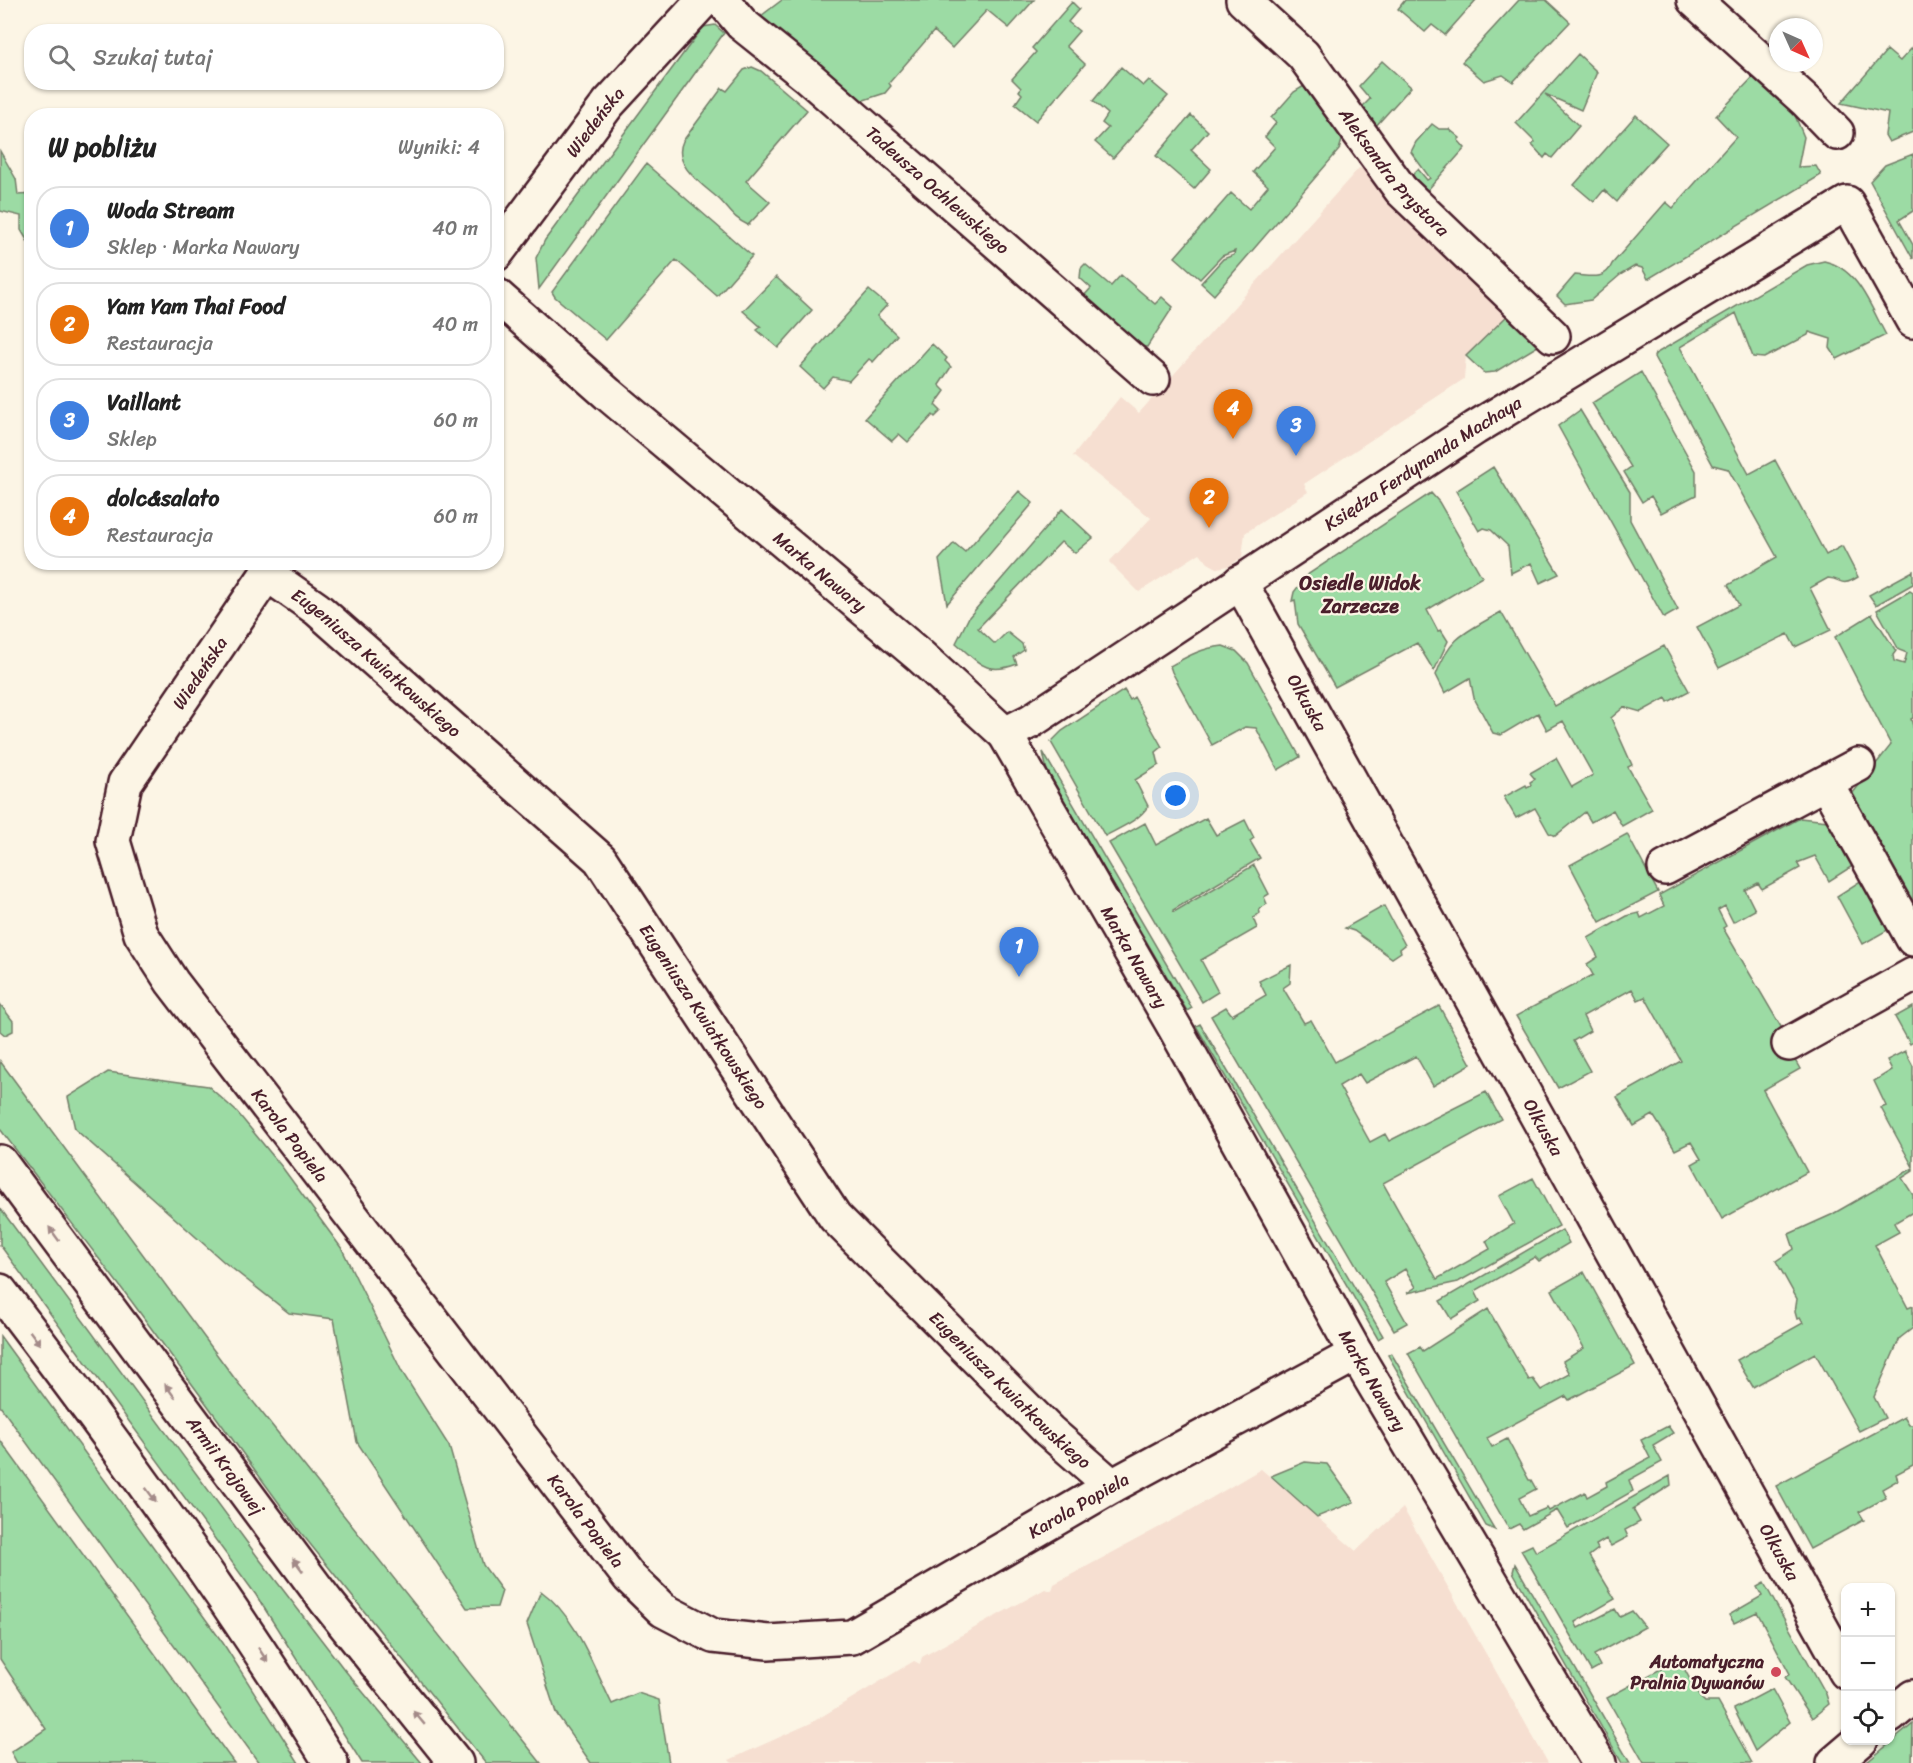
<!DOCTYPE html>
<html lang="pl">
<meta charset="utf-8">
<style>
body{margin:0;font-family:Sriracha,sans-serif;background:#f2f2f2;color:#222}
.controls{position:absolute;right:18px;bottom:18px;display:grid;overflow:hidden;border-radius:12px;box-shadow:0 2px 4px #0004}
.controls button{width:54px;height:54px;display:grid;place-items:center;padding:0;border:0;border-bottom:2px solid #e0e0e0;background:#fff;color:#222;font:30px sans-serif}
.compass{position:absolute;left:1769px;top:18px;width:54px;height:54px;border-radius:50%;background:#fff;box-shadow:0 2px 4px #0004;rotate:135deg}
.you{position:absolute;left:1176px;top:796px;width:21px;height:21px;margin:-15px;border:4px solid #fff;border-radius:50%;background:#1a73e8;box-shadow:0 0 0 9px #1a73e833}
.badge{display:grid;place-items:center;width:39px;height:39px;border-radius:50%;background:#d1495b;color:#fff;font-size:20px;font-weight:700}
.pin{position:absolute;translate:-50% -50px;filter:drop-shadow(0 2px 3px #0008)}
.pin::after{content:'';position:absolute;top:32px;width:21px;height:18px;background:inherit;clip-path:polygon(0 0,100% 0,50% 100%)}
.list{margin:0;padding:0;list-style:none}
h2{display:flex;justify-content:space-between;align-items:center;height:78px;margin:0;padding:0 24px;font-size:26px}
h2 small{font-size:20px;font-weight:400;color:#767676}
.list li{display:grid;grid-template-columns:39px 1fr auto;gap:18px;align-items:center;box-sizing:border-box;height:84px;margin:0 12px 12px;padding:0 12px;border:2px solid #e0e0e0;border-radius:24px}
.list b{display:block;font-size:22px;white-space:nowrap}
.list p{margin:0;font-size:20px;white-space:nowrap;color:#767676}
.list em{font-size:20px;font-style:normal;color:#767676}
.icon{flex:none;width:33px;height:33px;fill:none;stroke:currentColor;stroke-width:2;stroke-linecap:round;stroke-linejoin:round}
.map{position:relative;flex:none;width:1913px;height:1763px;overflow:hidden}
.search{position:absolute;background:#fff;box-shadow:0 2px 4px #0004;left:24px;top:24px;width:480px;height:66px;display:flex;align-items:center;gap:15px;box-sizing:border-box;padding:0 21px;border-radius:24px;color:#767676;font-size:22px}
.panel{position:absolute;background:#fff;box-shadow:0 2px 4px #0004;left:24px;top:108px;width:480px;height:462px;border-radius:24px}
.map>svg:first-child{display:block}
</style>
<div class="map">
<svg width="1913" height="1763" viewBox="0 0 1913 1763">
<rect width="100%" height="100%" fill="#fcf5e5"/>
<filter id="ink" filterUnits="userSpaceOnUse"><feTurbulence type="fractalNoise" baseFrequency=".0167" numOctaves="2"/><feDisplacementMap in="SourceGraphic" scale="12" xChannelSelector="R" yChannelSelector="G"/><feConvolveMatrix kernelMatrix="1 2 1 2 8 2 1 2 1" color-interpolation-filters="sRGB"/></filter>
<g filter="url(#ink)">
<!-- built -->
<path fill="#f6dfd1" d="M1359,168l11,3 140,142 -44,43 -2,23 -160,105 4,8 -63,41 -3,24 -13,9 -12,2 -9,-5 -8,-10 -61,39 -30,-30 42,-44 -78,-62 47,-59 19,16z
M1261,1469l95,82 47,-43 145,255h-816l-3,-3 82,-37 103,-62 6,3 2,-7 123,-68 7,2 2,-7 130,-70z"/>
<!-- green -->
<path fill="#9cdba4" stroke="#737d68" stroke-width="1.5" d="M782,0h252l-25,28 -22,-18 -35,38 -18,-17 -45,52 2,3 -6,7 -27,9 -101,-83z
M1405,0h71l-31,35 -13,-10 -7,7 -27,-23z
M1519,0h27l24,22 -57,60 -10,-7 -19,6 -22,-19z
M1072,2l7,7 -11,13 11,9 -13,15 19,18 -49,57 -21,-17 7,-10 -3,-3 2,-3 -9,-9 24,-27 -4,-4z
M715,25l9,8 -185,256 -3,-31 9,-18 158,-213z
M1913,47v85l-24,10 -4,-7 3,-22 -47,-10 46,-53 13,11z
M1578,54l19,18 -16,38 -36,-16 34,32 -27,32 -5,-4 -3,4 -12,-13 3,-3 -19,-19z
M1382,61l29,26 -37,41 -13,-20 9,-9 -11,-13z
M752,67l9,4 46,39 -61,71 24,21 -22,23c-16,-8 -17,-14 -28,-25 -15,-14 -49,-34 -37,-59l39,-53 5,3 17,-21z
M1121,67l22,19 6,-6 19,16 -55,62 -18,-16 13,-14 -6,-5 6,-9 -15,-13z
M1755,75l36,31 13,31 -6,30 18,-1 5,9 -173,104 -6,-11 -7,-2 -15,9 -29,25 -26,4 -8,-8 18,-21c15,1 30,6 37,-11l54,-62 7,6 63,-71 -20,-21z
M1309,83l35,51 -5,16 -125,145 -13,-12 22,-24 11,-4 1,-4 -13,5 -22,23 -25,-22 56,-64 18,16 19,-23 -15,-14 22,-25 -10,-10 11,-14 -5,-5 23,-26z
M1191,115l17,16 -17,19 20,19 -17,20 -38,-33z
M1636,115l31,28 -30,33 -20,26 -13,-12 -10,12 -20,-17z
M1432,124l7,5h10l11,9 -2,2 7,8 -40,45 -16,-15 9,-9 9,11 3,-2 -19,-26 5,-10z
M0,151l16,28 2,16 13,-1v53l-10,-17v-14l-21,-5z
M1913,154v57l-14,9 14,25v14l-43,-78 15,-16z
M646,164l106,92 -35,40 -41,-36 -70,80 -51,-43 -3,-5z
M1824,261c34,7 46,45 62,74l-49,24 -7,-11 1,-9 -22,-7 -1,3 -44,23 -11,-1 -17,-44 -56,34 69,127 26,-14 51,95 16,-9 16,31c-18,11 -15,2 -30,1l-18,10 21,42 -36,17 -7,-13 -69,34 -22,-41 42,-22 -11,-20 49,-28 -49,-88 -15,-4 -59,-108 1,-3 152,-89z
M1085,264l26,22 10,-11 34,29 7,-7 11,10 -26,40 -9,-1 -55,-49 8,-9 -11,-10 1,-10z
M776,277l36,33 -34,38 -21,-18 4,-3 -18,-16z
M869,290l18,15 -10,11 20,19 -24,27 -4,-3 -20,22 -16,-4 -10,11 -23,-21z
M1510,313l31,31 -46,28 -11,1 -18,-17z
M932,344l15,14 -2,3 6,6 -12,18 6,6 -10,14 6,6 -6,6 -2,-2 -25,27 -9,-8 -7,7 -27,-23z
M1641,372l55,99v24l-35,18 -10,-17 -9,6 -18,-30 7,-5 -39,-64z
M1580,410l50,82v28l48,90 -14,8 -106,-192z
M1493,467l66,107 -19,9 -9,-20 -20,10 -3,-27 -17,-16 -7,-2 -5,3 -23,-40z
M1019,491l14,12 -86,101 -8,-44 15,-17 11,9z
M1431,493l8,9 43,75 -55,33 11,21 3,-1 7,11 -14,30 -17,-28 -82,44 -37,-63 -3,-24 -3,1 2,-9 13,-17z
M1062,509l31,29 -18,15 -14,-11 -83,86 17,16 12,-12 15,12 2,6 -10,7 3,7c-31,12 -38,-1 -61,-21l13,-26z
M1913,571v13l-37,21 -7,-10z
M1910,591l3,2v125l-2,1 2,7v184l-61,-116 39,-49 -56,-108 37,-23 24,37 -3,4 1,6 10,3 3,-11 -8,-3 -22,-40z
M1501,612l54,94 109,-60 25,45 -21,11 -2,-4 -25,14 -17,-5 -13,11 21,47 -4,2 24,42 -30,17 -9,-16 -22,12 -6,-10 -30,24 -6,-3 -14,-25 -19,10 -12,-21 22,-12 1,2 4,-2 -1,-3 5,-3 -5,-6 26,-15 16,29 21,-12 -30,-54 -16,9 -9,-17 -37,22 -8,-2 -19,-35 -4,-20 -25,15 -9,-18c14,-40 31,-43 65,-63z
M1223,646l13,5 12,12 52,94 -22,13 -22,-42 -11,-1 -33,18 -40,-73 -2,-6c18,-10 32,-18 53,-20z
M1124,690l6,10 4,-3 28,50 -6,5 3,13 -24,15 13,26c-8,14 -28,22 -43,30l-54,-94 11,-11z
M1043,752l149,256 -5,3 -140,-240z
M1206,818l10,17 29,-15 9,18 -4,3 10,17 -87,52 1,2 80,-47 15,29 -5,3 3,7 -8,5 1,4 -7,5 4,10 -56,32 17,32 -16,10 -93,-159 36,-20 11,22z
M1800,818l28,3 26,44 -25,16 -14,-25 -18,7 3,5 -38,21 -4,-6 -13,7 10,20 -22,12 -8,-16 -7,4 8,16 -3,2 61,104 -4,2 20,35 -37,21 44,82 -85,47 -30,-55 9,-5 -10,-17 -16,8 -22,-35 -19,11 -17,-29 64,-36 -36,-64 -7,3 -6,-11 -49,27 7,15 -17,10 17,30 -32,17 -42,-72 77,-41 -6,-11 11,-7 -10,-19 39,-22 12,-3 2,5 23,-12 -5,-11z
M1627,834l31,58 -58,30 -30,-57z
M1862,880l29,48 -28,16 -26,-48z
M1384,906l21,39 -5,4 1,3 -9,6 -38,-27 -9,-3z
M1291,965l-1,18 -7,5 21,35 7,-3 24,42 104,-56 32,58 -38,22 -17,-30 -51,27 -6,-9 -20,12 31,56 15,-8 4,7 97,-49 15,27 -118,64 54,96 53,-30 -4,-8 28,-17 -15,-28 34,-18 26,48 -101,56 -51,11 9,-6 -11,-18 -21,13 23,41 -13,7 -183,-314 15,-9 6,8 34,-20 -7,-14z
M0,1004l13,17v10l-8,4 -5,-4z
M1913,1007v35l-3,2 -15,-27z
M1200,1024l183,312 -5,3 -182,-313z
M1905,1051l8,15v101l-32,-59 5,-2 -12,-25 18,-11 -5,-10z
M0,1061l235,318 306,384h-55l-188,-234 -166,-227 -132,-173z
M108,1072l100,14 29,26 45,55 60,82 60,123 47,74 34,119 19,26 -5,16 -30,1 -110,-166 -23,-123 -45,-6 -65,-51 -149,-133 -7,-32z
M1913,1168v3l-11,7 11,17v17l-19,11 5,9 -24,13 33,63 5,-2v22l-13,10 -26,59 11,21 -26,13 -44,-78 -62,34 -16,-27 66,-37 -3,-5 -3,1 -2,-7 2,-13 -21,-38 18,-12 -5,-15 42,-19z
M0,1208l257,348 86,112 79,95h-60l-106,-168 -256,-350z
M1562,1230l7,13 -30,18 -4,-4 -60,34 5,10 -29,18 -11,-18z
M1584,1272l51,93 -66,35 -3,-4 -79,42 5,9 15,-8 22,41h2l5,9 -17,9 9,18 19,-8 2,3 36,-19 2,5 20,-11 -1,-4 44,-24 -9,-18 27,-14 5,7 -20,12 9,17 -33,18 4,11 -65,37 -11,-18 -34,19 -4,-5 -10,5 -101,-176 12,-6 3,4 65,-42 41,71 4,-1 8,11 29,-16 -7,-13 21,-13 -32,-58z
M0,1336l223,307 76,120h-40l-259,-357z
M1391,1353l104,177 -9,-4 -98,-171z
M1904,1417l5,8h4v40l-17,9 2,6 -16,9 4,9 -27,14 5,8 -54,29 -34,-63z
M0,1440l234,323h-217l-6,-11 35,-23 -46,-70z
M1305,1462l22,2 27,38 -37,15 -46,-41z
M1670,1476l1,9 -38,24 7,13 -15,8 3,7 -17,9 -5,-7 -10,6 2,4 -9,7 26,43 -40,23 3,6 37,-19 5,8 12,-6 13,16 -51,28 6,11 -9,5 -70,-121 11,-5 4,7z
M1515,1564l115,199h-8l-109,-191z
M1764,1583l62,111 3,10 -17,14 -27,-41 5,-3 -33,-62 -23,11 -5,-8 33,-19 -5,-9z
M541,1591c35,25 52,75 71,113l26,-11 21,7 10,63h-78l-35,-50 -29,-89z
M1679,1659l20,37 6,6h13l34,61h-108l-37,-65z
M1772,1689l18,33 -35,29 -21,-42z
M1913,1724l-1,39h-46z"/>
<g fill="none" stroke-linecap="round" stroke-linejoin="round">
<defs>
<g id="street">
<path id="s1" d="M722,0l20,24 65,52 346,303"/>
<path id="s2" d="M1243,0l60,55 98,135 152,146"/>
<path d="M1694,0l112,101 31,32"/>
<path id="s3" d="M496,254l112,-150 96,-104"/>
<path id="s4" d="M496,295l112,99 312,262 85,78 170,294 181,326 243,409"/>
<path id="s5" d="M275,562l-150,221 -12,58 28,93 31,48 457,595 34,33 50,26 55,6 84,-5 260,-151 244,-132"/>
<path id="s6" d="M267,574l50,35 283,250 235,358 214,214 63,55"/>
<path id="s7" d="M1240,582l606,1090"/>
<path id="s8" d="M1005,734l26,-13 444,-293 372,-225 66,118"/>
<path d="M1826,783l87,156"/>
<path d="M1665,868l193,-103"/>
<path d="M1789,1044l124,-69"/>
</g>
<g id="secondary">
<path id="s9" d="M0,1162l326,439 130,162"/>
<path d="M0,1291c117,153 230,308 331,472"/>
<path d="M1890,1716l23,-19"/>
<path d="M1834,1763l27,-23"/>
</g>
</defs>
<!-- street casing -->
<use href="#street" stroke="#4a1f2b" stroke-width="38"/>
<!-- secondary casing -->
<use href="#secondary" stroke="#4a1f2b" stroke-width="38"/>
<!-- street -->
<use href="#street" stroke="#fcf5e5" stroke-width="33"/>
<!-- secondary -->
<use href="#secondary" stroke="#fcf5e5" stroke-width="33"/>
</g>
<!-- one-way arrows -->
<defs><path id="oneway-solid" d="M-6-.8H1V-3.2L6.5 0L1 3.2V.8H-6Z" transform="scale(1.5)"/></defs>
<g fill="#a38a88">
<use href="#oneway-solid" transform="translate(54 1234) rotate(-126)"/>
<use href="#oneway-solid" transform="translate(35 1338) rotate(53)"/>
<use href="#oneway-solid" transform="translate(170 1391) rotate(-126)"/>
<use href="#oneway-solid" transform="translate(151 1495) rotate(54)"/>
<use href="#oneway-solid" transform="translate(298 1565) rotate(-127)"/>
<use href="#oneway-solid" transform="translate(263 1655) rotate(57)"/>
<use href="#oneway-solid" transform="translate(419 1718) rotate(-130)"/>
</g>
</g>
<!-- markers -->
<circle fill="#d1495b" stroke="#fcf5e5" stroke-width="2" cx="1776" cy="1672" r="6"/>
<g text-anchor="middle" stroke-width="4.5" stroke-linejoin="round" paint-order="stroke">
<!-- street labels -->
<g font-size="18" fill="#4a1f2b" stroke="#fcf5e5">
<text dy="6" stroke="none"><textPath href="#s3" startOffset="165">Wiedeńska</textPath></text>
<text dy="6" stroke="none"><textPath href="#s2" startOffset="230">Aleksandra Prystora</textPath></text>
<text dy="6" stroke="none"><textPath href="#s1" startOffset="288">Tadeusza Ochlewskiego</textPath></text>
<text dy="6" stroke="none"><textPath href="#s8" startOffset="498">Księdza Ferdynanda Machaya</textPath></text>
<text dy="6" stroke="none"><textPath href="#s4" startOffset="426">Marka Nawary</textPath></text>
<text dy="6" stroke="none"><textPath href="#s6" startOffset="141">Eugeniusza Kwiatkowskiego</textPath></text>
<text transform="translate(200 673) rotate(-56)" y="6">Wiedeńska</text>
<text dy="6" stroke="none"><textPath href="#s7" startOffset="138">Olkuska</textPath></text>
<text dy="6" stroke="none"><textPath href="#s4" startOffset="930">Marka Nawary</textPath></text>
<text dy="6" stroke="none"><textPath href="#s6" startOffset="627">Eugeniusza Kwiatkowskiego</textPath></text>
<text dy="6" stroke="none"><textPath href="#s7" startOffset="624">Olkuska</textPath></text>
<text dy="6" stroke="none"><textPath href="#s5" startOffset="674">Karola Popiela</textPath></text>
<text dy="6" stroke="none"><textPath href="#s4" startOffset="1416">Marka Nawary</textPath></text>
<text dy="6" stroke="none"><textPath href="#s6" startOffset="1113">Eugeniusza Kwiatkowskiego</textPath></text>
<text dy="6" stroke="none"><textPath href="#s9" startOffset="378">Armii Krajowej</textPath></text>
<text dy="6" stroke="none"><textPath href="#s5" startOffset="1736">Karola Popiela</textPath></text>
<text dy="6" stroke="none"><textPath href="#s5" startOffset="1160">Karola Popiela</textPath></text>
<text dy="6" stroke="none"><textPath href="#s7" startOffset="1110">Olkuska</textPath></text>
</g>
<!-- poi labels -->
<g font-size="18" font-weight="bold" fill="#4a1f2b" stroke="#fcf5e5" text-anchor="end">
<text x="1764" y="1668">Automatyczna<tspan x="1764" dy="21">Pralnia Dywanów</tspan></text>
</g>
<!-- neighbourhood labels -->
<g font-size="20" font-weight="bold" fill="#4a1f2b" stroke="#fcf5e5">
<text x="1360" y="590">Osiedle Widok<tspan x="1360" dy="23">Zarzecze</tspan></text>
</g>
</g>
</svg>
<div class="controls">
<button>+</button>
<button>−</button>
<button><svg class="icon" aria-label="locate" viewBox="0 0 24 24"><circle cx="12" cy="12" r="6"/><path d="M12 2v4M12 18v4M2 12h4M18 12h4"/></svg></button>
</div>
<svg class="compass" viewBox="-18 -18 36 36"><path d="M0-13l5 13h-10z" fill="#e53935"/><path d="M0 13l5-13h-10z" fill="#767676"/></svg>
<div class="you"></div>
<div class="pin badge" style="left:1019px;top:977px;background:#3f7fe0">1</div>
<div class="pin badge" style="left:1209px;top:528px;background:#e8710a">2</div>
<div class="pin badge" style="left:1296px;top:456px;background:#3f7fe0">3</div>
<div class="pin badge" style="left:1233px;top:439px;background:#e8710a">4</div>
<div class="search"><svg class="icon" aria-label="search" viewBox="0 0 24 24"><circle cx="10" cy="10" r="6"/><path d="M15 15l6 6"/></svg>Szukaj tutaj</div>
<section class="panel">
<h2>W pobliżu<small>Wyniki: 4</small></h2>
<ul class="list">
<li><span class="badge" style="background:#3f7fe0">1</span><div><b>Woda Stream</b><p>Sklep · Marka Nawary</p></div><em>40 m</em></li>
<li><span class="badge" style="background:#e8710a">2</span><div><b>Yam Yam Thai Food</b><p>Restauracja</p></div><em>40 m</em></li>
<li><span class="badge" style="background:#3f7fe0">3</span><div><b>Vaillant</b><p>Sklep</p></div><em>60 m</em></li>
<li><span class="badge" style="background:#e8710a">4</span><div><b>dolc&amp;salato</b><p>Restauracja</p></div><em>60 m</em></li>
</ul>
</section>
</div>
